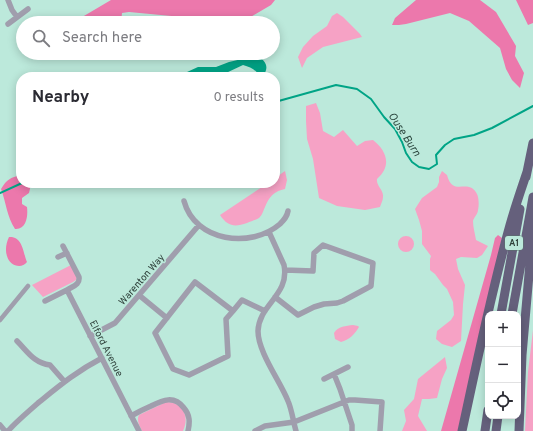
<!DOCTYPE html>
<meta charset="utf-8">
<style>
body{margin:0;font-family:Overpass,sans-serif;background:#f7f7f7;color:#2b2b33}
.controls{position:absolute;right:12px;bottom:12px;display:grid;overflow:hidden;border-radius:8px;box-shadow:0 2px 10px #0003}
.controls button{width:36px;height:36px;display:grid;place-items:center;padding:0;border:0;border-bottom:1px solid #e1e1e2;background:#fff;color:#2b2b33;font:20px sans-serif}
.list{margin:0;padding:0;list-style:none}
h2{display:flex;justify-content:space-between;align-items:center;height:52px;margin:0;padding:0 16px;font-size:17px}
h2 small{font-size:13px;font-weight:400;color:#7c7c81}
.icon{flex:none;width:22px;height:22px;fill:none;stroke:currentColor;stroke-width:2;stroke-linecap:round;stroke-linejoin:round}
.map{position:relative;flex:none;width:533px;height:431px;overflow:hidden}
.search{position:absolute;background:#fff;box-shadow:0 2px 10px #0003;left:16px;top:16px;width:264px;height:44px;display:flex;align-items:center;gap:10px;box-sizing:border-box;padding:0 14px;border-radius:22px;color:#7c7c81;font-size:15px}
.panel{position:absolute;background:#fff;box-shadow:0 2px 10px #0003;left:16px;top:72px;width:264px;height:116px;border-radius:16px}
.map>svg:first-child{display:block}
</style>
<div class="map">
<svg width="533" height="431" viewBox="0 0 533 431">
<rect width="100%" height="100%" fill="#bce9db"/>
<!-- green -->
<path fill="#f6a2c5" d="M337,13l6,4 17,17 2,3 -39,10 -16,11 -5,10 -4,-11 5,-10 10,-11 14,-10 5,-10z
M316,103l4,10 3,18 11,6 9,-7 14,16 8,-5 8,-1c14,11 19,26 4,39 -1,7 7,11 6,18 0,3 -2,7 -3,10l-15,3 -28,-4 -18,-8 -6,-39 -6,-20 -1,-18v-15z
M285,171l2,9 -2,9c-11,2 -16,8 -20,18 -2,4 -2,7 -6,11 -3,2 -8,3 -12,5 -12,4 -19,4 -27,-8l48,-32h7v-5z
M442,171l5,4c6,23 21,2 30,19 2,4 2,12 1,16 0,4 -4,7 -5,11 0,6 2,13 3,19l12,6 -6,9 -5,3 -16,-1 -5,2 2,10 7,16 -2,19 -2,37 -9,6 -10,-3 -6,-5 1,-8 14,-11 3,-5 -1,-13 -6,-13 -4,-4 -8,-11 -4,-3 -1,-1v-11l1,-3 -9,-12v-13l-3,-11 -4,-11 7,-11 15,-11 2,-5v-5z
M398 244a8 8 0 1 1 16 0a8 8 0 1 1-16 0Z
M71,265l6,12 -1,3 -3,2 -30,15 -11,-12z
M353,325l5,1 1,1c-4,7 -10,13 -18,15l-6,-3 -1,-6c4,-7 12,-7 19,-8z
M533,330v101h-8l3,-59z
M445,357l2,11 -5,11 -5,19 -8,1h-7l-4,17 9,15h-25l4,-10 -2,-11 10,-11 4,-20z
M166,402c17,0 24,14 17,29h-41c-2,-5 -6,-10 -3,-16z"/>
<!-- forest -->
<path fill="#ec78ac" d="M111,0h164l-4,5 -22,13 -36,5h-25l-6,-6 -53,-5 -7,1 -1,10h-49z
M416,0h64l16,12 20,34 -1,10 9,17 -4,15 -8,-8 -6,-11 -6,-21 -31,-27 -19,-8 -44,11 -7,1h-7l3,-7z
M516,0h17v23l-5,2z
M21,175v8l10,1 -2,9 -7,5v6l5,3c1,8 0,23 -12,22 -8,-12 -9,-27 -14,-40 6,-10 9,-11 20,-14z
M498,235l4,3 -44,193h-17l50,-176 4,-17z
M9,237c14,-1 14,16 18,25 -6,8 -18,3 -20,-6 -2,-5 -1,-13 2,-19z"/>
<!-- water -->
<path fill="#00a486" d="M246,58h15c6,6 7,9 3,17h-5c-4,-6 -9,-8 -16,-10l-17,8 -5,4h-45l22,-10h18l13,-5z"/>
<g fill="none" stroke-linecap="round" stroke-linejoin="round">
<!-- stream -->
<path stroke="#00a486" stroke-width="2" d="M275,102l61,-17 21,4 14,10 13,18 11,12 7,13 4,11 6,9 7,5 10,2 8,-5 -1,-9 9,-10 9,-6 20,-4 18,-7 41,-22
M0,193l22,-10"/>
<!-- pedestrian -->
<path stroke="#a09ead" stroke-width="4.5" d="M0,320l28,-34"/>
<!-- minor -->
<path stroke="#a09ead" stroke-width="5.5" d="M8,0l4,10 5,7
M8,24l20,-15
M184,201c11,41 67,48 96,23 4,-4 7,-7 8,-13
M269,232l15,33c6,30 -25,39 -26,66 0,21 22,50 30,70 4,9 5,20 8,30
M63,246l16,31c1,8 -6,9 -12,13l72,141
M58,257l9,-4
M195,282l38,29 -7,8 2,37 -39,19 -16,-6 -18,-36z
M139,295l28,23
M275,297l23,18 16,-8 10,-3 13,-1 6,-2 28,-15 2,-23 -50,-18 -9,8 -1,18 -28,-1
M45,301l22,-11
M233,311l9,-11 23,11
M90,336l25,-13 84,-98
M17,341c11,11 17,22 33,24l14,16
M334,374l6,15 12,36v6
M324,379l24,-12
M131,416c7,-4 13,-7 20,-10 12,-6 23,-11 33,2 6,7 6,14 4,23
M0,425l5,6
M8,431c9,-10 20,-19 30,-28 21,-17 39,-32 64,-45
M255,431l10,-5 29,-4 55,-22h6l27,2 -2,29"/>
<!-- trunk -->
<path stroke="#65607c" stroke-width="9" d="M526,177l7,-34
M501,314l19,-105
M512,314l21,-117
M462,431c15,-69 29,-138 48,-206 5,-18 11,-35 17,-53
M485,431l3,-21
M496,431l2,-15
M519,431l3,-76 11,-127"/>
</g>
<g text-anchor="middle" stroke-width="3" stroke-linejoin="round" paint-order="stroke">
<!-- shield labels -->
<rect fill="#bce9db" stroke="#59736a" stroke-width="1" x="505" y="236" width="18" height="14" rx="3"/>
<g font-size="9" font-weight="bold" fill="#2e403a">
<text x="514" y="246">A1</text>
</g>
<!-- street labels -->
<g font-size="10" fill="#2e403a" stroke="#bce9db">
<text transform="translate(141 279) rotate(-49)" y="4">Warenton Way</text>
<text transform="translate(107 348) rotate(63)" y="4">Elford Avenue</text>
</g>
<!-- water labels -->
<g font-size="11" font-style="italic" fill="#2a463e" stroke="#bce9db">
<text transform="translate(405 134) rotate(57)" y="4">Ouse Burn</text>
</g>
</g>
</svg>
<div class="controls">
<button>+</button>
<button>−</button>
<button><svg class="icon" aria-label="locate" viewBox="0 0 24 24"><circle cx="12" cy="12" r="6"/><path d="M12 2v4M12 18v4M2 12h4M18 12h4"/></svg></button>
</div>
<div class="search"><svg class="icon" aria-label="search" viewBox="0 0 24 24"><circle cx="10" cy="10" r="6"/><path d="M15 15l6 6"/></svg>Search here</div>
<section class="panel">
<h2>Nearby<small>0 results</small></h2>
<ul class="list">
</ul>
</section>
</div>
